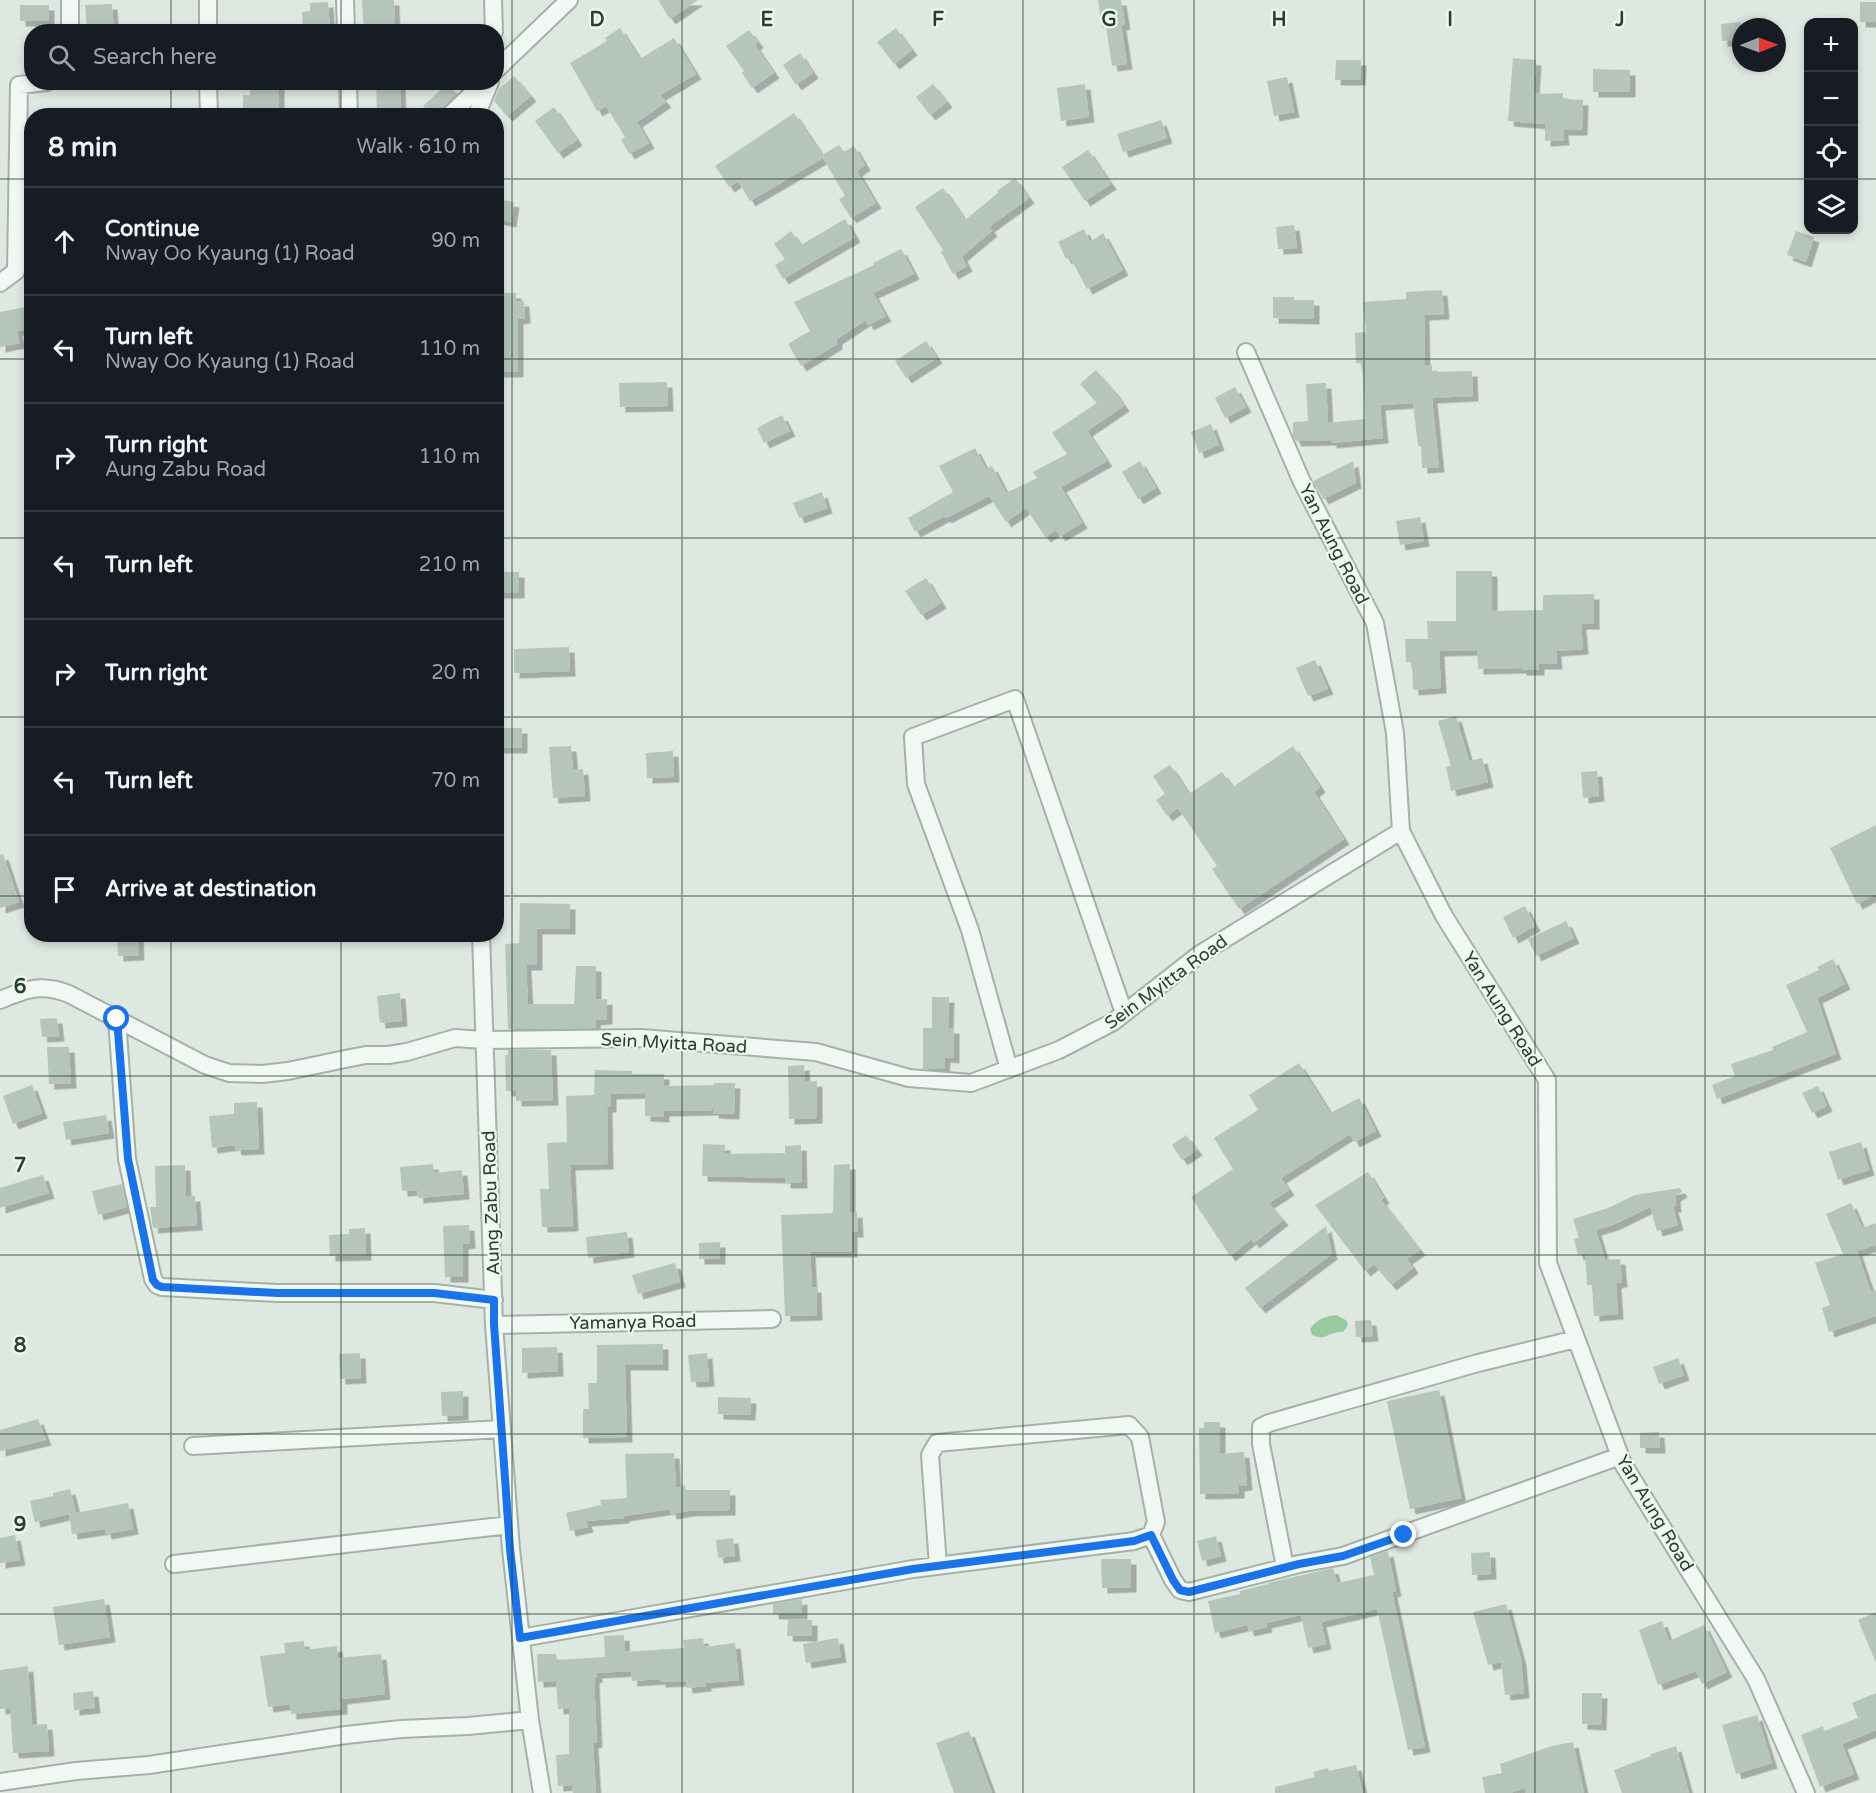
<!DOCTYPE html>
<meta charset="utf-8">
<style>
body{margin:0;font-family:"Varela Round",sans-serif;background:#242831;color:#f1f3f6}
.controls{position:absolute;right:18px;top:18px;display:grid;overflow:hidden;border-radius:12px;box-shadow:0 3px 9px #0003}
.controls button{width:54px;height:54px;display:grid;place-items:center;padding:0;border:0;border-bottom:2px solid #363941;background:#171b24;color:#f1f3f6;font:30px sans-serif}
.compass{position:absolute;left:1732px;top:18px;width:54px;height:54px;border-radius:50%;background:#171b24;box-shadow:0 3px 9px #0003;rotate:89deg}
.stop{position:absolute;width:18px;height:18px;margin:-14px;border:4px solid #1a73e8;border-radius:50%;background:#fff}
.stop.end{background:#1a73e8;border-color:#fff;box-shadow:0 2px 6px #0008}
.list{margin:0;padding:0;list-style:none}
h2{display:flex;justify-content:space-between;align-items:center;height:78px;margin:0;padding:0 24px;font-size:26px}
h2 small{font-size:20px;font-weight:400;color:#9ea1a6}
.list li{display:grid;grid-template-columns:39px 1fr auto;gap:18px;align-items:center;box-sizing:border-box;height:108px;padding:0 24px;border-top:2px solid #363941}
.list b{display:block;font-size:22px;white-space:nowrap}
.list p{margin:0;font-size:20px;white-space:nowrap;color:#9ea1a6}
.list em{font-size:20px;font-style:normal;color:#9ea1a6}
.icon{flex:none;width:33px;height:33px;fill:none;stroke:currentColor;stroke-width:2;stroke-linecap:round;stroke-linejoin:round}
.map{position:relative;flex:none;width:1876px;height:1793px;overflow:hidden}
.search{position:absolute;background:#171b24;box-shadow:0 3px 9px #0003;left:24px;top:24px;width:480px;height:66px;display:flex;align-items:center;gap:15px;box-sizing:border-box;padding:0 21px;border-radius:24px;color:#9ea1a6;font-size:22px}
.panel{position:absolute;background:#171b24;box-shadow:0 3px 9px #0003;left:24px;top:108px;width:480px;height:834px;border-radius:24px}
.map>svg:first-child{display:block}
</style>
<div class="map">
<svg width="1876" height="1793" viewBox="0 0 1876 1793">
<defs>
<filter id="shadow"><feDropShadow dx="5.5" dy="5.5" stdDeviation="0" flood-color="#0004"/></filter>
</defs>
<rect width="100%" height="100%" fill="#dee8e1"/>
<!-- water -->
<path fill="#98ca9f" d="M1336,1315l10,5 2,5 -5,7c-3,0 -6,0 -9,1 -11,3 -9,7 -22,2l-2,-6c8,-11 14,-12 26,-14z"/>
<!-- building -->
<path fill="#b6c5ba" filter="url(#shadow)" d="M362,0h32l1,32h-31z
M658,0h40l-28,19z
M1098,0h23l4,24 -4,1 6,39 -15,2 -6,-39 -4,1z
M328,2l2,30h-27l-1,-20 8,-1v-8z
M1860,2h16v20h-16z
M112,4l2,28h-27l-2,-27z
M20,5h29v16h-29z
M1741,22v18l-19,1 -1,-17z
M620,28l20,31 34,-21 22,36 -36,21 6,7 -29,20 12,21 -20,11 -8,-15 4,-2 -19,-31 -9,5 -27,-48 37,-22 -2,-3z
M896,28l16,22 -18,14 -17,-22z
M749,30l9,12 -3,3 19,28 -22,15 -10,-15 2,-2 -18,-25z
M800,53l13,20 -17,12 -13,-20z
M1513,58l23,2 -2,34 29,-1v6l20,1 -1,30h-19l1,10 -19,1v-17l-37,-3z
M1336,60h25l-1,20h-25z
M1593,69l37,1v22h-37z
M514,76l17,20 -24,20 -13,-15 5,-12z
M1287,77l7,35 -20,4 -7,-35z
M250,82h29v34h-36v-21h7z
M376,82h24l1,30h-24z
M447,84l9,10 -14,14 -3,8h-7l-9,-10z
M933,84l14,18 -17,13 -14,-18z
M1085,84l4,33 -28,4 -4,-33z
M554,107l23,33 -19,13 -23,-32z
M794,113l28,42 17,-10 5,7 10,-6 11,19 -8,6 19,32 -25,15 -12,-19 6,-3 -22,-38 -73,43 -12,-20 -9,6 -14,-21z
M1161,120l6,18 -44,14 -6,-18z
M1088,150l23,34 -26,17 -23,-34z
M1015,178l14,20 -40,29 3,4 -30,25 5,10 -14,8 -12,-22 2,-2 -28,-43 28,-19 22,32 33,-27 -1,-2z
M496,199l18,3 -3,20 -15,-3z
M845,219l10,18 -72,42 -8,-14 10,-6 -11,-15 17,-13 10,14z
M1294,225l3,23 -19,1 -2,-22z
M1084,229l6,13 13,-9 20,37 -36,19 -17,-32 -4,2 -8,-17z
M1796,231l18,6 -8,25 -19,-7z
M901,249l13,25 -41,19 13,23 -18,9 -2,-5 -29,19v5l-36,22 -13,-22 22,-13 -16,-29 80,-37 -1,-2z
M32,251v23h-6l1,-22z
M1442,290l2,24 -20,1 1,51 7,-1v7l40,-1 1,25 -41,2 7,69 -17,1 -1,-22h-3l-5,-43 -33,2 3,33 -52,5v-3l-35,1 -3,-6v-13l15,-1 -2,-37 20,-1 2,40 37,-4 -3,-56h-6l-1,-30 11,-1 -3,-30 43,-3v-7z
M496,293h20v8h8l1,17 -7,1v53h-22z
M1273,297h21v3h20v19l-41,-1z
M25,307l4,22 -12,2 3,12 -20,4v-35z
M926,341l11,17 -31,20 -11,-17z
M1096,370l18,21 10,15 -37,25 20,30 -46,26 21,36 -22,13 -4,-6 -11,7 -19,-29 -20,14 -17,-26 -43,22 -1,-2 -30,16 -7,-14 45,-26 -14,-26 36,-18 11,21 6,-3 14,27 31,-15 -4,-6 34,-18 -15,-21 45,-30 -17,-19z
M667,382l1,24 -48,1 -1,-24z
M1235,387l11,20 -21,11 -10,-20z
M782,415l8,16 -26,12 -7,-15z
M1211,424l8,21 -20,8 -8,-21z
M1140,461l16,27 -18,11 -16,-27z
M1353,461l3,22 -33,16 -10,-18z
M822,492l5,16 -28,10 -6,-15z
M1420,517l4,24 -24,4 -4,-24z
M1456,571h36v40l51,-1v-15l51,-1v30h-13l2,25 -27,2 1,13h-18v6h-18v-2l-43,1 -1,-19 -38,1 2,37 -28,2 -1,-28h-6l-1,-23h23l-1,-18h29z
M496,572h23v21h-23z
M926,578l15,25 -20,12 -16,-24z
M569,647l1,24 -56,2v-24z
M1315,660l13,29 -20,7 -12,-28z
M1456,716l13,45 13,-3 6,24 -37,9 -5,-24 5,-1 -13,-45z
M496,728h26v20h-26z
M571,746l2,24 10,-1 2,27 -32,2 -4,-51z
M1293,746l27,41 -6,5 30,47 -105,70 -27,-40 5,-3 -39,-58 -11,8 -11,-16 9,-6 -12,-18 17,-11 19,29 33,-22 11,15z
M673,751l1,26 -27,1 -1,-25z
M1597,771l2,25 -16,2 -2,-26z
M1876,825v69l-19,10 -27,-56z
M3,854l16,48 -19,6v-53z
M520,903l50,1v25h-33v36h-11l2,39h46l2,-38h20v34l11,-1v20l-12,1 1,8 -88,1 -3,-85 14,-1z
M1525,906l10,20 -22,12 -10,-21z
M1566,921l8,17 -38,18 -8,-17z
M117,934h21l1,21 -21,1z
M1833,959l12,25 -28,14 19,56 -119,45 -5,-14 23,-9 -4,-12 42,-14 -1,-3 35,-15 -21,-47 33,-15 -2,-3z
M400,993l2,28 -22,2 -3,-27z
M932,997h17l-1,31h6v30l-9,-1 -1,12h-21v-41h9z
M57,1018l2,18 -17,1 -2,-18z
M47,1047h22l2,36 -22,1z
M508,1050h43l2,50 -37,1v-10h-10l-1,-36h3z
M1299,1063l31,50 29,-15 17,33 -22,11 -4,-8 -69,44 8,12 -20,13 14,17 -29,23 -3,-4 -21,17 -39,-59 42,-28 -19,-31 44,-28 -9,-15z
M804,1065l1,17 12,-1v37l-28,1 -1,-53z
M595,1070l37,1v3h32v12l50,-1v-2h21l-1,31 -21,-1v-3l-49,1v6l-19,-1v-23l-34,1v13h-4l1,57 -38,1 3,61 -31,1 -2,-38h9l-2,-46 20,-1 -1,-46 28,-1z
M32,1085l10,28 -29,11 -10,-28z
M1818,1086l9,20 -15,7 -10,-20z
M257,1102l2,47 -23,1 -1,-5 -23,3 -3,-32 25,-2v-11z
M106,1115l3,18 -43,7 -3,-18z
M1186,1135l11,15 -15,10 -10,-15z
M1861,1142l8,28 -31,10 -9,-28z
M703,1144l22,1v9l60,-1v-7l16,-1 1,38h-17v-5l-83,-2z
M433,1164l1,9 28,-3 2,24 -46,4 -1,-8 -15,1 -2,-24z
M850,1164v49l7,-1 1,20h-6v20h-42l2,35h4l1,28 -32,1 -4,-101 52,-2 1,-48z
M185,1165l1,31h9l2,29 -44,3 -3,-21h6l-1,-41z
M1368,1172l16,26 -3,2 39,50 -13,9 6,9 -22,17 -17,-21 -9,7 -50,-66z
M43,1175l6,18 -49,15v-20z
M122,1184l5,23 -29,8 -6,-24z
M1680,1188l2,4 -7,4 1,11h-3l5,18 -21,6 -7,-24 -37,18 -17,5 9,30 15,-1 2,23 -6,1 2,31 -24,2 -2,-31h-5l-2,-32 -7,2 -4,-16 5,-1 -6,-19 35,-11 27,-13z
M1851,1203l11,25 14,-5v22l-19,6 14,41 5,-2v26l-47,16 -7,-24 8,-3 -15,-42 28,-9 -17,-40z
M469,1225l1,18 -7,1v33h-18l-2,-51z
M1326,1226l6,28 -72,54 -15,-20z
M365,1228l1,27 -36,1 -1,-21 20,-1v-5z
M627,1232l2,20 -41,6 -2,-21z
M720,1242v17h-21v-16z
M675,1263l5,19 -42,12 -6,-19z
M1371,1320l2,16 -17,1 -1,-16z
M663,1344v21h-38l2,72 -44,1v-29h6l-1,-26h9v-38z
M557,1347l1,24 -36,2v-25z
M360,1353l1,25 -21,1 -1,-25z
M707,1353l2,28 -18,1 -3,-27z
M1678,1358l6,17 -25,9 -6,-17z
M1439,1390l22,108 -51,11 -23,-108z
M463,1391v24l-21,1 -1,-24z
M718,1397l33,1 -1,17 -32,-1z
M38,1419l8,21 -46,11v-21z
M1204,1422h16v32l24,-2 3,33 -8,1v7l-39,1 -1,-66h5z
M1659,1432l1,16h-20v-15z
M674,1453l2,35 9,-3 1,5h44v20l-42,1 -17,3 -1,-5 -46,7v2l-38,3 2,6 -18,4 -4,-18 35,-8 -1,-5 27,-2 -2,-44z
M70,1489l6,24 52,-10 5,26 -27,5 -1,-5 -33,5 -3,-20 -34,8 -5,-21 23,-5v-3z
M15,1535l5,25 -20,3v-25z
M1216,1536l5,20 -19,5 -5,-20z
M733,1538l2,18 -17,2 -2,-18z
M1388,1551l8,40 -4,1 33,155 -17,3 -31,-141 -56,13 5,22 -18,4 -7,-33 -35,8 1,4 -18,4 -2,-6 -32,8 -7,-32 32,-7v-3l28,-7v-1l65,-15 4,15 37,-8 -4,-18z
M1490,1552l1,22 -19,1 -1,-22z
M1101,1559h30v28l-29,1z
M104,1599l6,38 -51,8 -6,-38z
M802,1599v15h-29v-10z
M1506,1604l15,56 3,33 -19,2 -4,-33 -13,3 -15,-53z
M1876,1612v51l-18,-43z
M788,1620h24v16h-25z
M1662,1621l7,20 35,-16 23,47 -25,12 -6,-13 -38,14 -19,-55z
M624,1635l1,17 59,-4 -1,-8 20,-2 1,9 31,-4 4,37 -33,3v3l-19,2 -1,-7 -26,1v-3l-28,2 -1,-10 -34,2v4l-3,1 3,64 -4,1 3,50h-23l-1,-8 -14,1 -2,-31 13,-1v-46l-11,1 -2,-28 -18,1 -1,-28h19l1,6 48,-3 -1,-21z
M838,1638l3,19 -35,6 -3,-19z
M304,1641l1,9 32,-4 1,12 43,-4 4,40 -43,5v10l-51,5 -1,-10 -22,3 -8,-51 25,-3 -1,-10z
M28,1666l4,59 15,-1 2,27 -36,2 -3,-45 -10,1v-39z
M93,1691l2,17 -21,2 -1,-17z
M1582,1693h20l-1,32 -19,-1z
M1876,1693v37l-34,14 12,30 -34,13 -19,-52 22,-9 1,5 34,-13 -6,-15z
M1757,1715l15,48 -36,11 -14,-49z
M969,1731l23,62h-38l-18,-50z
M1573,1742l11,51h-58l-1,-5 -15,5h-25l-3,-16 20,-4 -2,-9 52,-18z
M1676,1746l13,47h-67l-8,-23 37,-14v-2z
M1356,1765l7,28h-88v-6l40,-10 -2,-5 15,-4 1,3z"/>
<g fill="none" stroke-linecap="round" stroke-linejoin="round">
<defs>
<path id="street" d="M208,0v32
M345,0l1,32
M493,0l1,32
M70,32v-32
M496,70l73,-70
M208,82l1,34
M348,82l1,34
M449,116l35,-34
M476,116l14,-34
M0,283l16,-12 3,-186 28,-3
M1246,352l56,130 73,141 20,110 6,98 43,85 103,164 1,183 75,201 133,215 50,114
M481,934l13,391 17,224 19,171 12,73
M0,1000c27,-11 41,-17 69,-6l136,71 24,8 33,1 26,-3 62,-13 16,-3h22l19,-3 48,-14 29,2 157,-2 175,14 93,26 62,5 88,-33 54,-28 87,-68 201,-123
M117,1019l10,140 26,120 4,6 5,2 115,6h157l60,7
M1009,1069l-39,-139 -54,-146 -3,-47 102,-38 109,314
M494,1325l278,-6
M193,1446l309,-17
M174,1564l335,-39
M938,1566l-8,-111 7,-12 192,-18 11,12 16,85 -5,13 22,45 7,10 9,2 110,-28 44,-8 277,-100
M1285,1567l-24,-123v-17l8,-4 209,-60 98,-24
M521,1638l392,-69 221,-28 17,-6
M0,1782l76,-11 73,-6 197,-30 55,-6 67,-3 62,-6"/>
</defs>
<!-- street casing -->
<use href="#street" stroke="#a3b2a8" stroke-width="20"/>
<!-- street -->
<use href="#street" stroke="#f1f7f3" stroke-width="16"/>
</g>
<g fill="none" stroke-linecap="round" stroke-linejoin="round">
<!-- route -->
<path stroke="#1a73e8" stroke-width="8" d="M117,1019l11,140 25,121 4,5 5,2 115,6h157l60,7v24l16,225 10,89 393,-69 221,-28 17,-6 22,45 7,10 9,2 110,-28 44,-8 61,-21"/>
</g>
<!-- grid -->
<path fill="none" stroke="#27402e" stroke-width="1.5" stroke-opacity="0.55" d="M171,0v32M341,0v32M512,0v1793M682,0v1793M853,0v1793M1023,0v1793M1194,0v1793M1364,0v1793M1535,0v1793M1705,0v1793M171,82v34M341,82v34M0,179h32M496,179h1312M1854,179h22M0,359h32M496,359h1380M0,538h32M496,538h1380M0,717h32M496,717h1380M0,896h32M496,896h1380M171,934v859M341,934v859M0,1076h1876M0,1255h1876M0,1434h1876M0,1614h1876"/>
<g text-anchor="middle" stroke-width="4.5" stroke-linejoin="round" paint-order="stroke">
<!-- street labels -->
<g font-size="18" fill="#27402e" stroke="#eef6f0">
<text transform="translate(1334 544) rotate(63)" y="6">Yan Aung Road</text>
<text transform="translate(1166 982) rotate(-36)" y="6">Sein Myitta Road</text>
<text transform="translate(1502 1009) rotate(58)" y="6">Yan Aung Road</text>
<text transform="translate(674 1043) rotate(3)" y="6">Sein Myitta Road</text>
<text transform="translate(491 1203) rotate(-92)" y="6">Aung Zabu Road</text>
<text transform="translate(633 1322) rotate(-1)" y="6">Yamanya Road</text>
<text transform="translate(1655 1513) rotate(59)" y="6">Yan Aung Road</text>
</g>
</g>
<g font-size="20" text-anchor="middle" font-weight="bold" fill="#27402e" stroke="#eef6f0" stroke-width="4.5" stroke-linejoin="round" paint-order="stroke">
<text x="597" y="26">D</text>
<text x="767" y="26">E</text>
<text x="938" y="26">F</text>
<text x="1109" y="26">G</text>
<text x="1279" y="26">H</text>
<text x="1450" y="26">I</text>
<text x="1620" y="26">J</text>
<text x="20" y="993">6</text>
<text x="20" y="1172">7</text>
<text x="20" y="1352">8</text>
<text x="20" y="1531">9</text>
</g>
</svg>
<div class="controls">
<button>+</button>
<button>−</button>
<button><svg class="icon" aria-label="locate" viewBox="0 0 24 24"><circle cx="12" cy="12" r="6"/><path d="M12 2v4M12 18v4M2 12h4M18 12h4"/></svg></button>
<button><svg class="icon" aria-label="layers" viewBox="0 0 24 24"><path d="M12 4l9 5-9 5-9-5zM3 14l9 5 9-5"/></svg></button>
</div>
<svg class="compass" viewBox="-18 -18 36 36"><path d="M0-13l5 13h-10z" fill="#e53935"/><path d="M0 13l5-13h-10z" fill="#9ea1a6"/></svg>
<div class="stop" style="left:117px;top:1019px"></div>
<div class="stop end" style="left:1404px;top:1535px"></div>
<div class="search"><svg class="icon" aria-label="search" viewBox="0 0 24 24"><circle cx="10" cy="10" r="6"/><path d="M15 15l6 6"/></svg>Search here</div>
<section class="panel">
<h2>8 min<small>Walk · 610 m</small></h2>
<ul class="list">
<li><svg class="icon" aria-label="ahead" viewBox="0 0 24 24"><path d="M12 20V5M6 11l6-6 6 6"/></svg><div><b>Continue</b><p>Nway Oo Kyaung (1) Road</p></div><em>90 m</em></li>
<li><svg class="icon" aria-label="left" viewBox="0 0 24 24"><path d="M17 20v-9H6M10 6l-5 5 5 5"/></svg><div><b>Turn left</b><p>Nway Oo Kyaung (1) Road</p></div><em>110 m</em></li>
<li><svg class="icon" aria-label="right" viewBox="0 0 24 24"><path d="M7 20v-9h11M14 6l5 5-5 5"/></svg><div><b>Turn right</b><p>Aung Zabu Road</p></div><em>110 m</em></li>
<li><svg class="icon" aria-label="left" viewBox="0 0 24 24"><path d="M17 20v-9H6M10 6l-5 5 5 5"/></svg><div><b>Turn left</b></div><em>210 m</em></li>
<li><svg class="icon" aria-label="right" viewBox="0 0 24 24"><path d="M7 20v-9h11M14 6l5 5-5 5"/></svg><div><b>Turn right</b></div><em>20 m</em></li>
<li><svg class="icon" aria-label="left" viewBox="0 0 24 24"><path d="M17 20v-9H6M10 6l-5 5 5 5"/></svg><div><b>Turn left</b></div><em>70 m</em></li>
<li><svg class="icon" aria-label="arrive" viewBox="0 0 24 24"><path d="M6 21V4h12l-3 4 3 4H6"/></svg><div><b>Arrive at destination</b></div></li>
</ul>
</section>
</div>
